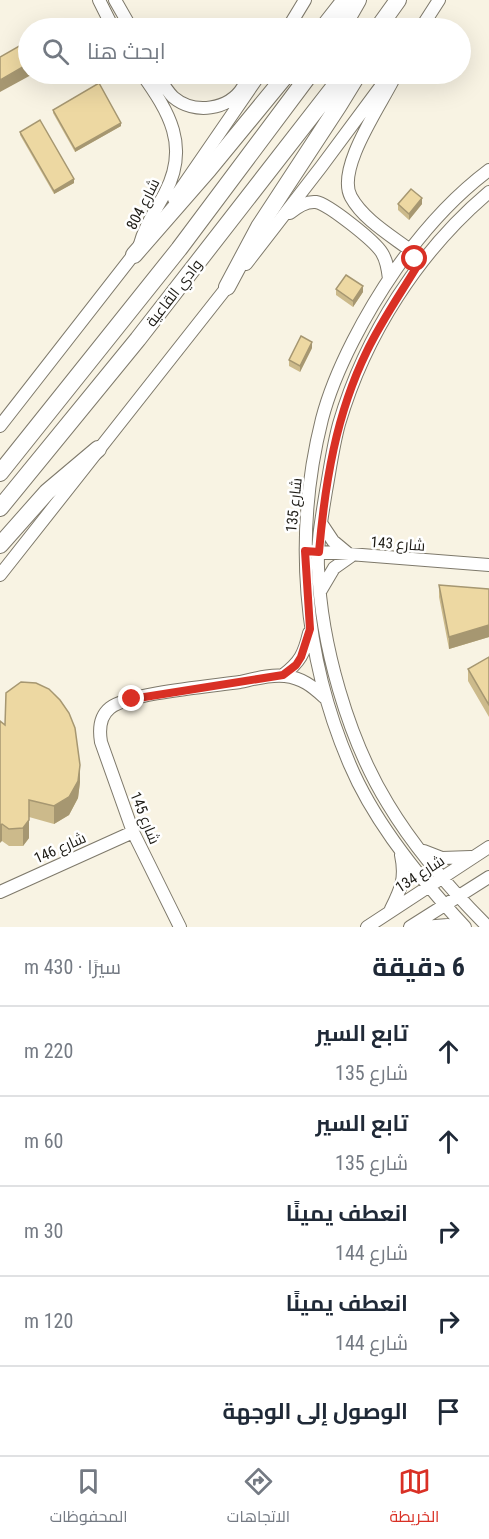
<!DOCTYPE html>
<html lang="ar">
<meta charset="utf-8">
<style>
body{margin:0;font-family:"Roboto Condensed",Cairo,sans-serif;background:#f2f2f3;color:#1f2937;direction:rtl}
.stop{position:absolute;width:18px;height:18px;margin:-14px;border:4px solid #d93025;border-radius:50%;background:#fff}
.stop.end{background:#d93025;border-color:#fff;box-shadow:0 2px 6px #0008}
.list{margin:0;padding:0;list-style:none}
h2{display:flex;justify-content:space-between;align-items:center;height:78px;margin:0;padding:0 24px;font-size:26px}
h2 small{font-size:20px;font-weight:400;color:#747a83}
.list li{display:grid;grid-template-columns:39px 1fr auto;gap:18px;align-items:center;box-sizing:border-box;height:90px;padding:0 24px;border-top:2px solid #e0e1e3}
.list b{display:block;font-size:22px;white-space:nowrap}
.list p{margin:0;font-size:20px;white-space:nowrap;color:#747a83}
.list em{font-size:20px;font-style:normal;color:#747a83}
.icon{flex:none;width:33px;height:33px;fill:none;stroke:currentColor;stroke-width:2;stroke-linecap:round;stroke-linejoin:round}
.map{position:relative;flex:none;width:489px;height:927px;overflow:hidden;direction:ltr}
.search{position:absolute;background:#fff;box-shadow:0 6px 24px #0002;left:18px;right:18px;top:18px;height:66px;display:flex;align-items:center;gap:15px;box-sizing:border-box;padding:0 21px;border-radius:33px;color:#747a83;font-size:22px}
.sheet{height:528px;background:#fff}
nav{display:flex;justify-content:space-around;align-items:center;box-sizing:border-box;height:84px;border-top:2px solid #e0e1e3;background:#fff;font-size:16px;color:#747a83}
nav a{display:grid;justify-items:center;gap:3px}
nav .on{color:#d93025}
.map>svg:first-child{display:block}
</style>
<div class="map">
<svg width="489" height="927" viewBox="0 0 489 927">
<rect width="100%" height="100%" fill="#f8f3e3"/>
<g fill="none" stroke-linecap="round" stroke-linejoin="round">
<defs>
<path id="minor" d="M99,0l14,28
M115,0l16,28
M288,28l17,-28
M421,28l18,-28
M157,74c5,8 9,16 16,23 21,18 56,13 70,-10
M396,74c-12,27 -61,94 -45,123 12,22 39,38 59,53l2,5
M174,199l86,-125
M290,213c7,-6 16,-12 26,-11 12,2 59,39 66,51 5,8 6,17 7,26
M139,247c6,-22 16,-35 26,-54 25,-47 4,-81 -23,-119
M246,264l75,-97 69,-93
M0,426l138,-177
M311,551l178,14
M0,575l231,-293
M321,590l13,-22 17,-12 -18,-15 -12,-18
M283,675c17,-13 21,-21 26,-42
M424,851l18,7 29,-1
M0,892l133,-60
M391,909c10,-20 15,-31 10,-54
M180,927l-47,-95 -32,-90c-2,-12 -1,-26 9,-34 19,-15 103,-22 130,-26 14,-3 31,-8 45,-6 17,2 27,10 39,21
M367,927l122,-80
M410,927l79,-50
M423,927l25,-2 7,2
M465,927c-43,-46 -90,-103 -115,-162 -47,-109 -57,-231 -28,-346 13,-50 45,-108 74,-150 26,-37 57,-72 93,-99
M488,927c-37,-37 -73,-78 -100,-123 -40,-65 -67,-160 -70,-237 -1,-25 4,-51 8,-76 4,-22 7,-45 13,-67 26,-89 80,-173 150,-232"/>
<path id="major" d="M323,28l22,-28
M342,28l16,-28
M378,28l20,-28
M134,255l75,-86 78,-95
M227,287l32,-60 80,-122 19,-31
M0,473l179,-224 131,-175
M0,508l138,-169 206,-265
M0,545l47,-53 51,-43"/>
</defs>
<!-- minor casing -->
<use href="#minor" stroke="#7e796b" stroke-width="14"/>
<!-- major casing -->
<use href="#major" stroke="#7e796b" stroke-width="18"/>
<!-- minor -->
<use href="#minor" stroke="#fff" stroke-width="12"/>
<!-- major -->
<use href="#major" stroke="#fff" stroke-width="16"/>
</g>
<!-- wall -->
<path fill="#ccba8b" d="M53,110l68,16 -46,26 -22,-39z
M20,132l54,51 -20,11 -34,-59z
M398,204h24l-13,16 -11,-10z
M336,289l27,3 -10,15 -17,-12z
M312,348l-12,24 -11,-6v-6z
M439,585l50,4v48l-40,12 -10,-52z
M489,657v60l-21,-36v-12z
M0,721l80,61 -2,16 -9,17 -15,9 -25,-7v21l-6,8h-14l-7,-5z"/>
<!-- shaded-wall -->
<path fill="#a69771" d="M28,64v10h5l-33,18v-12z
M121,123v3l-46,26v-3z
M74,179v4l-20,11v-3z
M422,198v6l-13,16v-6z
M363,286v6l-10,15v-6z
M312,342v6l-12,24v-6z
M489,625v12l-40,12v-12z
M80,765v17l-2,16 -9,17 -15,9v-18z
M29,820v18l-6,8v-18z
M2,824v17l-2,2v-18z"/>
<!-- building -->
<path fill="#edd8a2" stroke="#a69771" stroke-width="1.5" d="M28,41v23l-28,16v-23z
M99,83l22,40 -46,26 -22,-39z
M40,120l34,59 -20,12 -34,-59z
M411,189l11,9 -13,16 -11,-10z
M346,275l17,11 -10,15 -17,-12z
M301,336l11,6 -12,24 -11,-6z
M439,585l50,4v36l-40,12z
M489,657v48l-21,-36z
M21,682l15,1 13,6 11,11 9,13 6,15 5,37 -2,16 -9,16 -15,9 -25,-6v20l-6,8 -14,1 -7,-5 -2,1v-104l5,4 1,-32z"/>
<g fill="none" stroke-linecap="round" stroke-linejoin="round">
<!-- route -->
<path stroke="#d93025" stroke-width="8" d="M132,699l151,-24 13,-10 5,-8 9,-28 -5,-78 14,1c6,-69 17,-138 48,-201 14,-29 32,-55 49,-83l-1,-9"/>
</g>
<g text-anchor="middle" stroke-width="5" stroke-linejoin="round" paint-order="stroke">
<!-- street labels -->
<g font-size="15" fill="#1c1a14" stroke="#fff">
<text transform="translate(143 204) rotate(-63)" y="5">شارع 804</text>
<text transform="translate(174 293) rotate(-52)" y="5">وادي القاعية</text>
<text transform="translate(294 505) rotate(-84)" y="5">شارع 135</text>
<text transform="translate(398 544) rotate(4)" y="5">شارع 143</text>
<text transform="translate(145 818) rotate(68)" y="5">شارع 145</text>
<text transform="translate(60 848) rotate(-24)" y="5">شارع 146</text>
<text transform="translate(420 874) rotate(-33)" y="5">شارع 134</text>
</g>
</g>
</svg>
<div class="stop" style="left:415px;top:259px"></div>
<div class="stop end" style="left:132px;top:699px"></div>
<div class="search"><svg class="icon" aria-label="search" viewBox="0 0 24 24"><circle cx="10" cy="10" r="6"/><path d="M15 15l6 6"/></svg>ابحث هنا</div>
</div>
<section class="sheet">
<h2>6 دقيقة<small>سيرًا · 430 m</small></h2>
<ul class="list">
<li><svg class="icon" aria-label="ahead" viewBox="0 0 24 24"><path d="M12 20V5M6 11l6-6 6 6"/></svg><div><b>تابع السير</b><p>شارع 135</p></div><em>220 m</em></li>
<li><svg class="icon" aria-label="ahead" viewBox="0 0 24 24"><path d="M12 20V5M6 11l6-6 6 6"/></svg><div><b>تابع السير</b><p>شارع 135</p></div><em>60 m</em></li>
<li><svg class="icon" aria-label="right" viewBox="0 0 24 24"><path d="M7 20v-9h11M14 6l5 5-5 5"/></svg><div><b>انعطف يمينًا</b><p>شارع 144</p></div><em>30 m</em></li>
<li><svg class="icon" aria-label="right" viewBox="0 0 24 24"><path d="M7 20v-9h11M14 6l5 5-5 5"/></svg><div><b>انعطف يمينًا</b><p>شارع 144</p></div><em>120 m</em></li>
<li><svg class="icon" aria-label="arrive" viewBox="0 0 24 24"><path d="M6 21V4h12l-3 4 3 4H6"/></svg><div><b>الوصول إلى الوجهة</b></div></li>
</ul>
</section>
<nav>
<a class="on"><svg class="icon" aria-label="map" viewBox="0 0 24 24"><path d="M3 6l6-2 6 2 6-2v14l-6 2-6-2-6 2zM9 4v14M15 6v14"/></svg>الخريطة</a>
<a><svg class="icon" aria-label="directions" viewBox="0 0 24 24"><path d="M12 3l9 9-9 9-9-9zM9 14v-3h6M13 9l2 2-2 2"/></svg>الاتجاهات</a>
<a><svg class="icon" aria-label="saved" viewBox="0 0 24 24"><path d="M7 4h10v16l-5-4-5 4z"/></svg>المحفوظات</a>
</nav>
